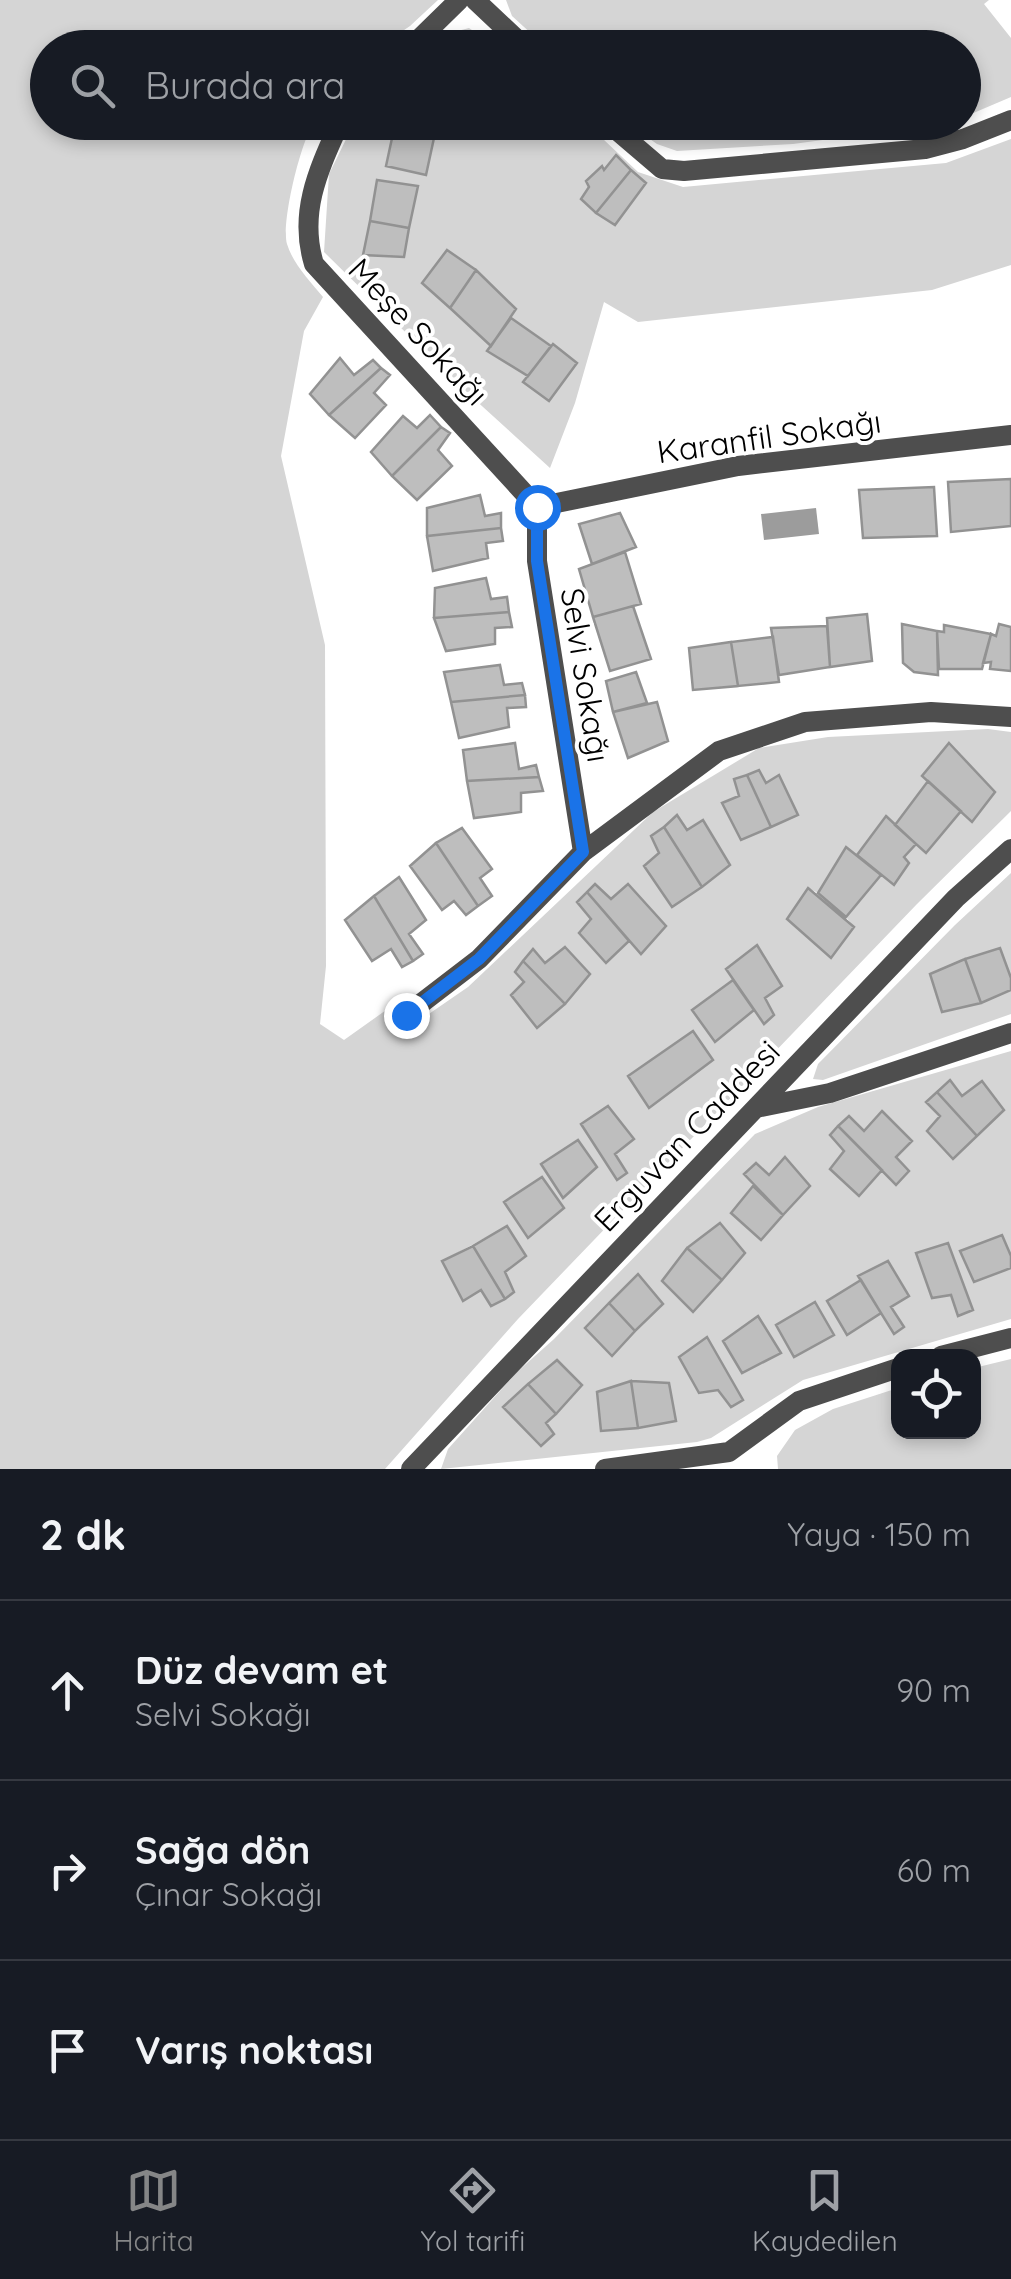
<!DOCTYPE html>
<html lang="tr">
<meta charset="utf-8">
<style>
body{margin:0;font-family:Quicksand,sans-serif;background:#242831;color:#f1f3f6}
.controls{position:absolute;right:30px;bottom:30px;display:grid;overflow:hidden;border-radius:20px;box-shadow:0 5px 15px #0003}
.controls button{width:90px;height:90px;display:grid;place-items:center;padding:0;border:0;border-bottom:2px solid #363941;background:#171b24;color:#f1f3f6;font:50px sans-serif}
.stop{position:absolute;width:30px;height:30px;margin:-22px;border:8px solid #1a73e8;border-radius:50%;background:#fff}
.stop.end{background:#1a73e8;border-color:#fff;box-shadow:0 2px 10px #0008}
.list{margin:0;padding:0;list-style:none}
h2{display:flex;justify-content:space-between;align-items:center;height:130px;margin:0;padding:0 40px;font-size:42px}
h2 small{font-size:32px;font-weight:400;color:#9ea1a6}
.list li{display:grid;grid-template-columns:65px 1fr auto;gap:30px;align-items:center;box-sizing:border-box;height:180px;padding:0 40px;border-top:2px solid #363941}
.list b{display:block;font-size:38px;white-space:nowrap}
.list p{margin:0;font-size:32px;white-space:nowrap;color:#9ea1a6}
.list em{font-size:32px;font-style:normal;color:#9ea1a6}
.icon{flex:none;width:55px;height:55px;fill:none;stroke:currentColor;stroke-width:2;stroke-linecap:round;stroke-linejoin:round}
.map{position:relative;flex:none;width:1011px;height:1469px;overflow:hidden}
.search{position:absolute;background:#171b24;box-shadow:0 5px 15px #0003;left:30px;right:30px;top:30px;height:110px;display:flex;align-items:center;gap:25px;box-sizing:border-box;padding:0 35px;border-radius:55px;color:#9ea1a6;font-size:38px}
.sheet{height:670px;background:#171b24}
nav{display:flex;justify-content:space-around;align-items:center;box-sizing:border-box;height:140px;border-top:2px solid #363941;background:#171b24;font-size:28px;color:#9ea1a6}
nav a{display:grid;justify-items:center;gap:5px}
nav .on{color:#858687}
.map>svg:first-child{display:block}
</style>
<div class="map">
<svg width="1011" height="1469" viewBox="0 0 1011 1469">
<rect width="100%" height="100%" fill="#fff"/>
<!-- green -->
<path fill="#d5d5d5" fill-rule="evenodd" d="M0,0h438l-28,26 -31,21 -331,1v74l266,1c-13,17 -33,100 -27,121 6,20 23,37 36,53l-19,34 -23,125 44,189 1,321 -6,58 24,16 52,-37 14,24 58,-40 185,-175 106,-64 69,-11 160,-8 23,3v79l-94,93 -399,415 -133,150h-385zM948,743l47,49 -23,30 -11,-11 -34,41 -11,-8 -12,13 5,6 -15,21 -13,-9 -35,42 8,10 -67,-8 21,-31 10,5 27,-45 12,7 28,-39 10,9 33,-44 -5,-6zM759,770l7,13 13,-7 19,39 -57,24 -19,-36 17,-7 -4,-17zM704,820l26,44 -58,43 -28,-41 15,-13 -8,-17 13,-9 23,3zM595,884l16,15 17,-15 38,42 -25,27 -12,-12 -23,22 -27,-29 12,-15 -13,-16zM757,946l25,40 -17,12 9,17 -11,9 -9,-14 -39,32 -23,-32 41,-30 -7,-11zM565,948l25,26 -25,30 -28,24 -26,-33 13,-13 -8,-10 17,-22 12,13zM507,1226l19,30 -21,16 9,20 -23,14 -10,-16 -18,11 -21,-40z
M506,0h483l-5,4 27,34v59l-47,20v-69l-418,-1 -34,-31z
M469,28l28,19h-69l22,-14z
M354,123h42l-9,43 38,9 11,-52h150l52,49 45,15 263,-24 65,-24v126l-79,25 -294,32 -34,-20 -29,101 -25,65 -89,-81 -137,-135 5,-78zM616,156l30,27 -32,42 -33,-26zM377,181l41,5 -14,71 -41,-2zM447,250l29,20 39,38 -4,10 66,44 -27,38 -22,-24 -41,-24 4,-6 -69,-63z
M627,123h322l-156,21 -116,7 -20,-7z
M1011,873v105l-11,-30 -70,27 12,37 39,-9 30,-13v24l-188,66 -10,-1 5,-15 137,-139z
M1011,1051v268l-208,61 -92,58 -14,4 -256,27 7,-20 69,-77 37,-33 201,-205 63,-27zM983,1081l21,29 -77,21 13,-15zM882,1111l30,30 -16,16v27l-14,-14 -23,26 -29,-27 14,-18 -6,-25 11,-10 15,15zM785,1157l25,29 -49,53 -29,-25 21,-28 -8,-12 10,-11 14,12zM720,1223l25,29 -52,60 -31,-31 25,-33zM889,1261l20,34 -18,12 13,19 -23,-13 -34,22 -20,-34zM638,1275l-3,56 -23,25 -26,-29zM557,1360l25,26 -36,37 8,11 -13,12 -37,-40zM668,1383l8,38 -75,10 -4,-39z
M1011,1359v110h-233l-1,-13 18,-26 38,-21 65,-21v44h76v-64z"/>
<!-- water -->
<path fill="#9c9c9c" d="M816,508l3,26 -55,6 -3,-26z"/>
<!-- building -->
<path fill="#bebebe" stroke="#929292" stroke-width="2.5" d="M396,122h40l-2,16 -40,-9z
M394,129l40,9 -8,37 -40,-9z
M616,155l15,15 -35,43 -15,-14 8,-12 -3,-6 16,-15 2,4z
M631,170l15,13 -31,42 -19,-12z
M377,180l41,6 -9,42 -39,-7z
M370,221l39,7 -5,29 -41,-2z
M447,250l29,20 -26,38 -28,-25z
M476,270l40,39 -25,37 -41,-38z
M511,318l40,28 -23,30 -41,-25z
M553,344l24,19 -28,38 -26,-19z
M340,358l14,17 19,-15 8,8 -52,47 -19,-21z
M381,368l9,7 -16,18 12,12 -31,33 -26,-23z
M430,415l11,12 -49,49 -21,-24 32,-36 14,12z
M441,427l9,6 -12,17 14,16 -35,34 -25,-24z
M1011,479v47l-60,6 -3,-50z
M934,487l3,49 -74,2 -4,-48z
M480,495l5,21 16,-3v15l-74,8v-28z
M620,513l16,34 -44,17 -13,-40z
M501,528l2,13 -17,2 2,15 -55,13 -6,-35z
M625,552l16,52 -48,13 -14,-48z
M486,578l5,21 16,-2 2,15 -75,6 1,-30z
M633,606l18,53 -41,12 -17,-54z
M509,612l3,15 -17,1v16l-49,7 -12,-33z
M867,614l5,47 -42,6 -3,-49z
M902,624l35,7 1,44 -24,-3 -11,-9z
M999,624l12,3v44l-21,-2 1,-7 -8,1 8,-29 5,2z
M944,625l47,9 -9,35h-43l-2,-38 7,1z
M827,626l3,41 -51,8 -8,-47z
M773,637l6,45 -41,4 -7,-44z
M731,642l7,44 -45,4 -4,-42z
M500,665l4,20 18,-2 3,12 -74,7 -7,-30z
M636,672l11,31 -34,9 -7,-31z
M525,695l1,12 -19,1 2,19 -50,11 -8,-36z
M657,702l11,39 -40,17 -15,-46z
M515,743l4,26 17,-4 3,12 -72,4 -4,-31z
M949,743l46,49 -23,30 -50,-46z
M759,770l7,13 13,-8 19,40 -27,12 -24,-52z
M747,775l24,52 -30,13 -19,-37 17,-7 -5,-17z
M539,777l4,14 -22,2v19l-47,6 -7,-37z
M928,781l33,30 -35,42 -31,-28z
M677,815l10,15 16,-10 27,45 -28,22 -38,-60z
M886,816l30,28 -12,13 5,6 -15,22 -37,-30z
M664,827l38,60 -30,20 -28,-41 15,-13 -8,-17z
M462,828l30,41 -12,9 12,18 -14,10 -42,-63z
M436,843l42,63 -12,9 -12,-14 -12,9 -32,-44z
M846,847l35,28 -35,42 -28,-24z
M399,877l27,43 -17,14 14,20 -10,7 -39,-65z
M595,884l16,15 17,-15 38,42 -25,28 -54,-62z
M808,888l46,39 -23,31 -44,-39z
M587,892l42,49 -23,22 -27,-30 12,-14 -14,-17z
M374,896l39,65 -11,6 -11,-18 -19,12 -27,-41z
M757,945l25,41 -17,12 9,17 -10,9 -38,-55z
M565,947l25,27 -25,30 -42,-43 10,-12 12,14z
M1000,948l11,30v12l-30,13 -16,-44z
M965,959l16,44 -39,9 -12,-38z
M523,961l42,43 -28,24 -26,-33 13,-13 -9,-10z
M733,980l21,30 -39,32 -23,-32z
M693,1031l20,29 -64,48 -21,-32z
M950,1080l12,16 20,-15 22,29 -27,26 -40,-44z
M937,1092l40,44 -24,23 -26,-28 13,-15 -14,-14z
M608,1106l26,33 -19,15 12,19 -10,7 -36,-56z
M882,1111l30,30 -16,16 13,14 -13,14 -58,-59 11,-10 15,15z
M838,1126l44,44 -23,26 -29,-27 14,-18 -14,-16z
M578,1140l19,27 -34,31 -22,-34z
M785,1157l25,29 -27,29 -39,-41 12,-11 13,12z
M542,1177l22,31 -36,30 -24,-36z
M753,1186l30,29 -22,25 -30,-27z
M720,1223l25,30 -23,27 -35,-32z
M507,1226l19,30 -21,16 9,20 -9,7 -32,-53z
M1002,1235l9,21v12l-37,14 -14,-31z
M948,1243l25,67 -15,6 -7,-21 -19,3 -16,-45z
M473,1246l32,53 -14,7 -10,-16 -18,11 -21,-40z
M687,1248l35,32 -29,32 -31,-31z
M888,1261l21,35 -18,11 13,20 -10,7 -36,-58z
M638,1274l25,30 -28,27 -26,-28z
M861,1280l20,33 -34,22 -20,-34z
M815,1302l19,33 -40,22 -18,-32z
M609,1303l26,28 -23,25 -27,-28z
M758,1316l23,37 -39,20 -19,-32z
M707,1337l36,63 -12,7 -13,-17 -19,3 -20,-36z
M557,1360l25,25 -26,29 -28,-30z
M631,1381l38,2 7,38 -38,7z
M631,1381l7,47 -37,3 -4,-39z
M528,1384l28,30 -10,9 8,11 -13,12 -38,-39z"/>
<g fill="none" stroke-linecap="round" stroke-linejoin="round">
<!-- street -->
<path stroke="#4e4e4e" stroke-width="20" d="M475,0l51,48
M410,48l49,-48
M340,122c-21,47 -42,90 -26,142l223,243
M607,122l55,47 22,2 241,-22 38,-10 48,-19
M537,507l201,-41 273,-31
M537,507v54l46,291
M406,1015l73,-56 104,-107 136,-101 86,-29 126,-10 80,5
M756,1108l74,-15 181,-60
M941,1356l70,-18
M411,1469l545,-571 55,-49
M605,1469l124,-17 70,-51 99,-33"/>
</g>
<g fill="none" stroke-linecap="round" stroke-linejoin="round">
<!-- route -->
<path stroke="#1a73e8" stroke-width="12" d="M406,1015l73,-56 104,-107 -46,-291v-54"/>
</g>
<g text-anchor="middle" stroke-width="8" stroke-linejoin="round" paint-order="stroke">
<!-- street labels -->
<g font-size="32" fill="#000" stroke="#fff">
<text transform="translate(418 332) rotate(47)" y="11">Meşe Sokağı</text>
<text transform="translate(769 437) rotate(-8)" y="11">Karanfil Sokağı</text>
<text transform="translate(585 675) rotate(81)" y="11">Selvi Sokağı</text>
<text transform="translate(687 1136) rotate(-46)" y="11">Erguvan Caddesi</text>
</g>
</g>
</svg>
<div class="controls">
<button><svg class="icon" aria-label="locate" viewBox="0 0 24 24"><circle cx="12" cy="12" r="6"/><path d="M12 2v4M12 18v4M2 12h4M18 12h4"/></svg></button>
</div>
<div class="stop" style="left:537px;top:507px"></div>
<div class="stop end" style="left:406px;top:1015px"></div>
<div class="search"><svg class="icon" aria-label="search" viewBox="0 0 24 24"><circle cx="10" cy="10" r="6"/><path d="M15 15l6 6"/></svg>Burada ara</div>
</div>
<section class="sheet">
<h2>2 dk<small>Yaya · 150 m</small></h2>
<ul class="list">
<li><svg class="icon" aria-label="ahead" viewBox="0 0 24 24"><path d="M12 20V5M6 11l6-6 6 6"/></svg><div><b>Düz devam et</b><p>Selvi Sokağı</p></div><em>90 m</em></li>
<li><svg class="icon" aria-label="right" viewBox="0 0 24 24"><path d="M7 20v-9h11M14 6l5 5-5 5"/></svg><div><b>Sağa dön</b><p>Çınar Sokağı</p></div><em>60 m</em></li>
<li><svg class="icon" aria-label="arrive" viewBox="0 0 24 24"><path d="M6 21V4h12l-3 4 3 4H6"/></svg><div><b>Varış noktası</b></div></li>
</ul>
</section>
<nav>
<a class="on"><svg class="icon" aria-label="map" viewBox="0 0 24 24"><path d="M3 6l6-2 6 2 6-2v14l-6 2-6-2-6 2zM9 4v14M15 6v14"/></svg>Harita</a>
<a><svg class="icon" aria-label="directions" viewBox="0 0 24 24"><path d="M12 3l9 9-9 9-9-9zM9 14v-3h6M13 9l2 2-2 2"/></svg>Yol tarifi</a>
<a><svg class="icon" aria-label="saved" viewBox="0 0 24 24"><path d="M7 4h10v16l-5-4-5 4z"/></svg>Kaydedilen</a>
</nav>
